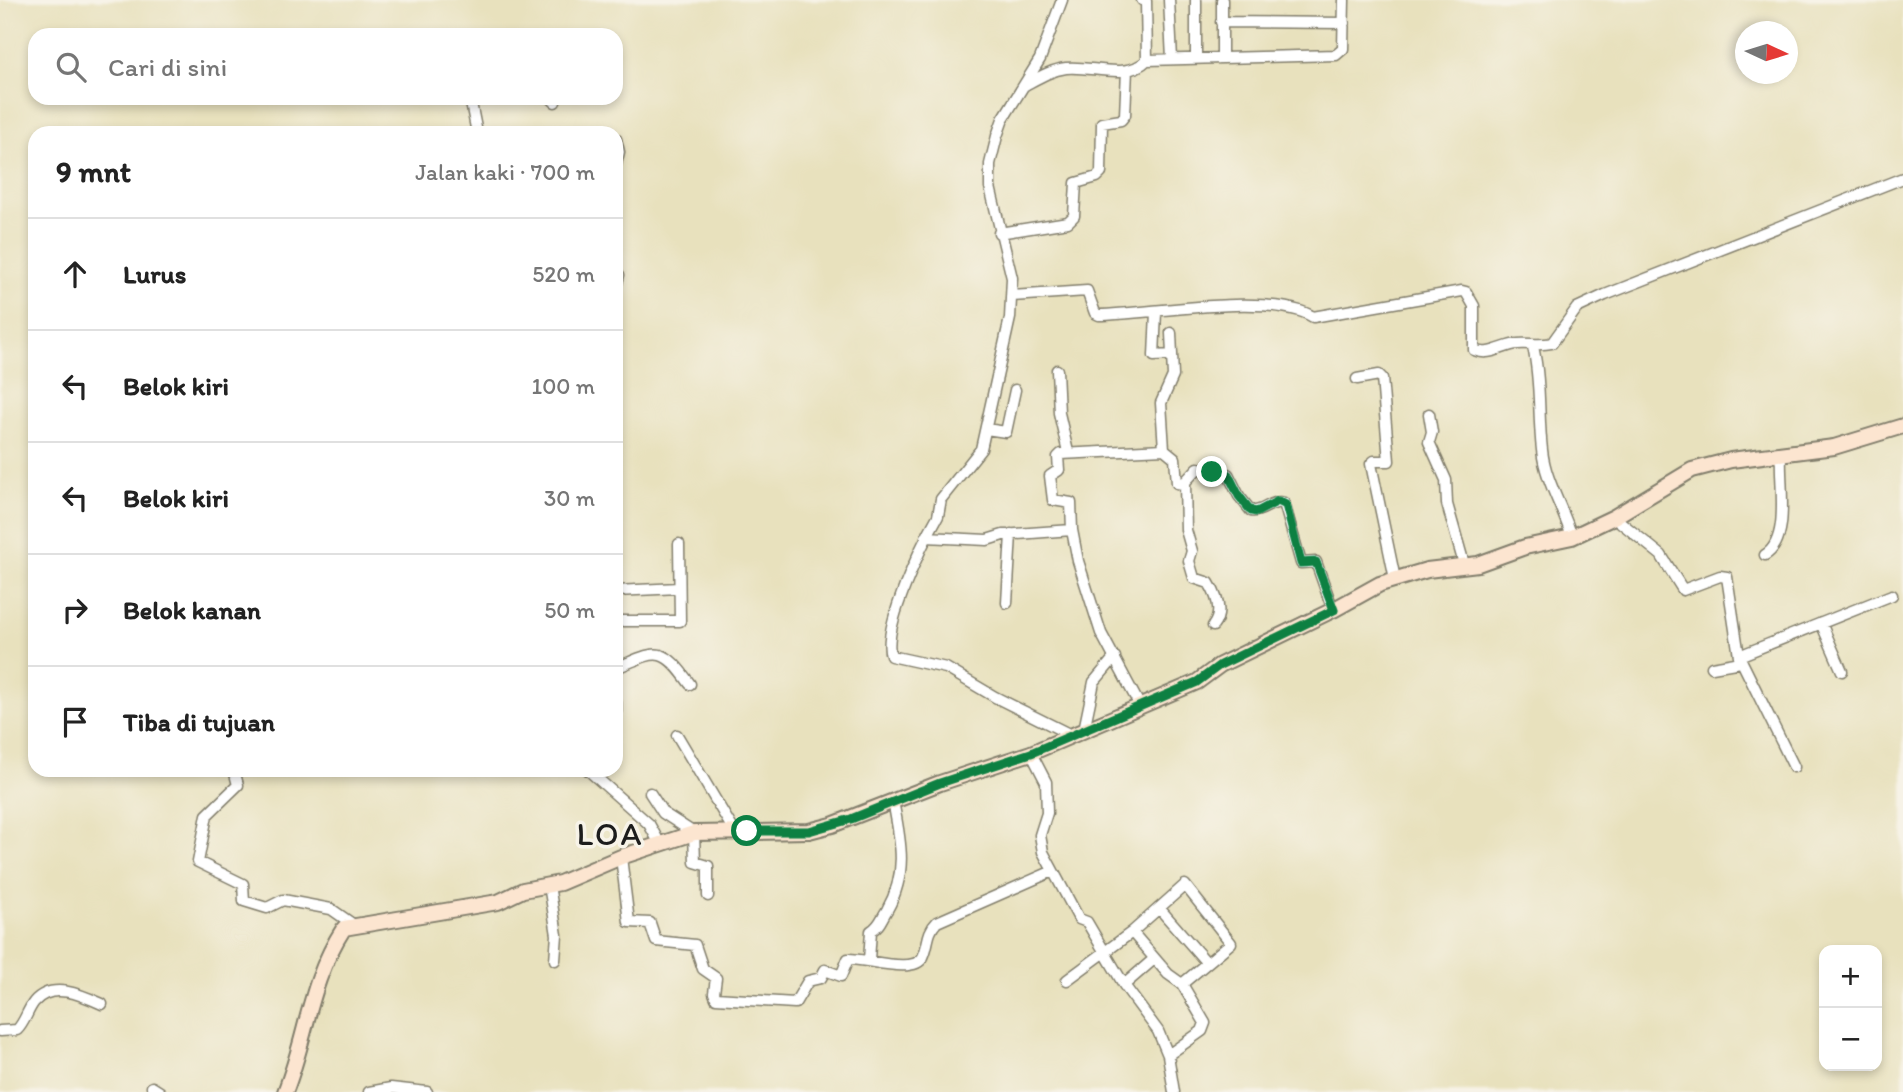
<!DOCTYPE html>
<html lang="id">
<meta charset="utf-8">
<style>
body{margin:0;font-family:Itim,sans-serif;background:#f2f2f2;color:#222}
.controls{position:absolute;right:21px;bottom:21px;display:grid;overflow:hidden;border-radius:14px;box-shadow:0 4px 10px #0003}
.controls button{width:63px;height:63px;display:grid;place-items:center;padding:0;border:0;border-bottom:2px solid #e0e0e0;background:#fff;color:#222;font:35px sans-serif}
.compass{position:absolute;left:1735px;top:21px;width:63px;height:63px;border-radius:50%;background:#fff;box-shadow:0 4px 10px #0003;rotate:94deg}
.stop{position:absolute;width:21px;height:21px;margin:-16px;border:5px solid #0b8043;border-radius:50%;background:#fff}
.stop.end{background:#0b8043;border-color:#fff;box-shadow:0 2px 7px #0008}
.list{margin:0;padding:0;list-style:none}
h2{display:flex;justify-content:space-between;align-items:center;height:91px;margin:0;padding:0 28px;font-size:30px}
h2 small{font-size:23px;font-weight:400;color:#767676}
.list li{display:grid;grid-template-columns:46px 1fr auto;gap:21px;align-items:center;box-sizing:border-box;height:112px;padding:0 28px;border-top:2px solid #e0e0e0}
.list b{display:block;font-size:26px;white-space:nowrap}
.list em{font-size:23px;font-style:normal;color:#767676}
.icon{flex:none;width:38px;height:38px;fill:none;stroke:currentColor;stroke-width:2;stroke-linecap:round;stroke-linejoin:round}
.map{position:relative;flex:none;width:1903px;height:1092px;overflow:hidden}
.search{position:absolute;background:#fff;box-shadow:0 4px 10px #0003;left:28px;top:28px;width:595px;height:77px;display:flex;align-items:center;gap:18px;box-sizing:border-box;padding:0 24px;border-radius:21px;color:#767676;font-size:26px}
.panel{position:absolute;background:#fff;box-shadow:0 4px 10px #0003;left:28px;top:126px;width:595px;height:651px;border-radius:21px}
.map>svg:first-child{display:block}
</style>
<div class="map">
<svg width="1903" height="1092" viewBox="0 0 1903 1092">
<rect width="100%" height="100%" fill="#f7f3e8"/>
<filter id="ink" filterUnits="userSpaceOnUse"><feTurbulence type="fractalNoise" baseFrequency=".0143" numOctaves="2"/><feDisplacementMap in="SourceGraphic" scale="14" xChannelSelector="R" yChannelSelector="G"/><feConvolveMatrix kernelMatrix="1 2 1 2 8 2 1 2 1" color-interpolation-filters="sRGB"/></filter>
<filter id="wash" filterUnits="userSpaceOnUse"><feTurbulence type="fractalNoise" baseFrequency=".00686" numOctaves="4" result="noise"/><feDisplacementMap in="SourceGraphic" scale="28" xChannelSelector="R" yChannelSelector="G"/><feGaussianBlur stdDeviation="1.57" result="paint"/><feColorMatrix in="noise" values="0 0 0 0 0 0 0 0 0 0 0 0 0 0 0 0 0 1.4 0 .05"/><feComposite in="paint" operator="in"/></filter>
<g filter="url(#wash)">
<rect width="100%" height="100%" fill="#e8e1bd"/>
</g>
<g filter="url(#ink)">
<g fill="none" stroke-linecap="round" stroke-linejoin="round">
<defs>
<path id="street" d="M1062,0l-22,59 -37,60 -6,17 -7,28v23l22,91 -2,40 -29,131 -40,50 -3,17c-15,26 -57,113 -47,140l55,12 49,29 78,39
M1169,0l3,59
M1196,0v57
M1221,22l123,1
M1222,57v-57
M1147,60l189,-5 7,-6 1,-49
M1025,85c13,-7 26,-15 41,-17 26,-3 60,13 81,-8l-1,-59 -4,-1
M470,98l7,35
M551,98l4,4
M616,139l3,13 -3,12
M999,233l69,-11 6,-6 2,-33 21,-6 4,-4 1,-50 19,-3 4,-5 2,-45
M616,271l3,4 -3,12
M1012,296l75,-5 8,22 4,2c53,-1 172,-24 214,2l149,-26 4,1 8,14v44c16,7 29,-5 44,-6 12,-1 21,2 34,-1l25,-35 28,-13 298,-117
M1156,312l-2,44 18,-1
M1171,333l2,43 -12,27 3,46 11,9 2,25 6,1 15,-16 30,6 11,22 12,15c12,2 21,-12 33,-8l17,60 15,-1 17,48
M1533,347c8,33 5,69 9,103 3,30 21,58 30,87
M1057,370l2,43 9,39
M1357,379l22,-4 3,3 7,83h-15l-3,3 24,115
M1429,414l3,18 -3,10 17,38 1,24 17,60
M986,429l20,3 9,-42
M1185,483l1,47 6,21 -3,10 5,17 15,5c8,13 14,30 4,43
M1614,517l47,38 22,35 37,-14 7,1 12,79 55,111
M926,537l61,3 16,-5 69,-5
M1765,555c26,-15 14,-72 16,-100
M616,591l63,-3
M1007,603l4,-69
M616,621h64l-1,-77
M1821,623l21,48
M1739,656l153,-61
M1712,667l29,-5
M616,668c41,-17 46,-24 74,16
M616,703v18
M1140,706l-39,-73 -23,-72 -6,-31 -1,-27 -18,-3 -3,-24 9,-6 -1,-13 3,-3 103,-5
M1084,730l10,-48 21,-25
M677,735l57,96
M1031,753l15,29 1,31 -7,22 3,17 36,67 8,3 37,63 34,46 10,24 6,37
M234,770l4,15 -31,30 -9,47 45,22 1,17 23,7 16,-8 48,9 23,16
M588,770l61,54 11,20
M650,793l13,20 31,20 1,29 13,4v30
M621,857l8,65 21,1 6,18 39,4 8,24 13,9 -2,15 2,5 79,5 13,-22 13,-3 4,-8 16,6 7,-17c17,-1 66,16 75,-2 6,-12 3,-24 14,-35l116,-51
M549,885l8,50 -2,25
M1159,908l48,55
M1132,932l36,42 14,10 23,39 -3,8 -34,24
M869,960l2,-29c9,-5 10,-12 16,-21 21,-37 14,-68 6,-109
M1067,980l65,-48 53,-47 46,58 -49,41
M1124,985l30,-26
M0,1031l17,-1c8,-8 10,-19 17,-28 18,-21 48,-7 68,2
M152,1087l8,5
M369,1092l22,-4 36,4"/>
<path id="secondary" d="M285,1092c23,-58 23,-108 59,-164l154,-26 25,-12 37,-7 61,-26 73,-24 115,-2 23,-6 108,-42 91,-30 166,-71 23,-17 113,-55 47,-26 47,-14 51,-6 47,-17 47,-10 42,-20 78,-47 39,-10 103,-13 69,-21"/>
</defs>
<!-- street casing -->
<use href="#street" stroke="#827e6c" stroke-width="13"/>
<!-- secondary casing -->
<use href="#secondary" stroke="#827e6c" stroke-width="18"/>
<!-- street -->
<use href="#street" stroke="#fff" stroke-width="10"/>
<!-- secondary -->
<use href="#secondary" stroke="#fce5d0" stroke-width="14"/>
</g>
</g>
<g fill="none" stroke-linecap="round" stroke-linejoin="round" filter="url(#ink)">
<!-- route -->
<path stroke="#0b8043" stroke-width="9" d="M747,831h62l42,-12 89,-36 91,-30 166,-71 23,-17 114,-55 -18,-48 -15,1 -15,-58 -8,-4 -21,11 -6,-1 -12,-15 -11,-22 -16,-2"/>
</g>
<g text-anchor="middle" stroke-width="7" stroke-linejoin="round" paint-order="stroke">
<!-- quarter labels -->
<g font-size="33" letter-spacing="2" fill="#1c1c1c" stroke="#f7f3e8">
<text x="610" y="845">LOA</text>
</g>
</g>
</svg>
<div class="controls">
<button>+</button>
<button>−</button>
</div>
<svg class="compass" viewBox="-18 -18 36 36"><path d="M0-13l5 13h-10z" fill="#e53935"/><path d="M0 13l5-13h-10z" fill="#767676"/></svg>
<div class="stop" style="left:747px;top:831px"></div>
<div class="stop end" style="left:1212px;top:472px"></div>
<div class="search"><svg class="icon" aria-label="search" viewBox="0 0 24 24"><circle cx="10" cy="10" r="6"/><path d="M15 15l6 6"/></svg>Cari di sini</div>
<section class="panel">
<h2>9 mnt<small>Jalan kaki · 700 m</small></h2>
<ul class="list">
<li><svg class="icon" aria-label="ahead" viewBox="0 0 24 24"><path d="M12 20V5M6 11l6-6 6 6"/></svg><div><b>Lurus</b></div><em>520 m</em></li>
<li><svg class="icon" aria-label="left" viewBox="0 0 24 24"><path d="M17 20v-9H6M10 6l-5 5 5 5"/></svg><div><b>Belok kiri</b></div><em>100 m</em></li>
<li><svg class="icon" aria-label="left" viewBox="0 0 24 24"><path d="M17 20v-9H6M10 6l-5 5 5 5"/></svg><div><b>Belok kiri</b></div><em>30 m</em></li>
<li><svg class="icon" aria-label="right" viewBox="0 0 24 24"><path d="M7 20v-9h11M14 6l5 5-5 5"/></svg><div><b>Belok kanan</b></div><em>50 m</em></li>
<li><svg class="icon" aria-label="arrive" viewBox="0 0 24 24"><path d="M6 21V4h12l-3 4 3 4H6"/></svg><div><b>Tiba di tujuan</b></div></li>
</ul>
</section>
</div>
